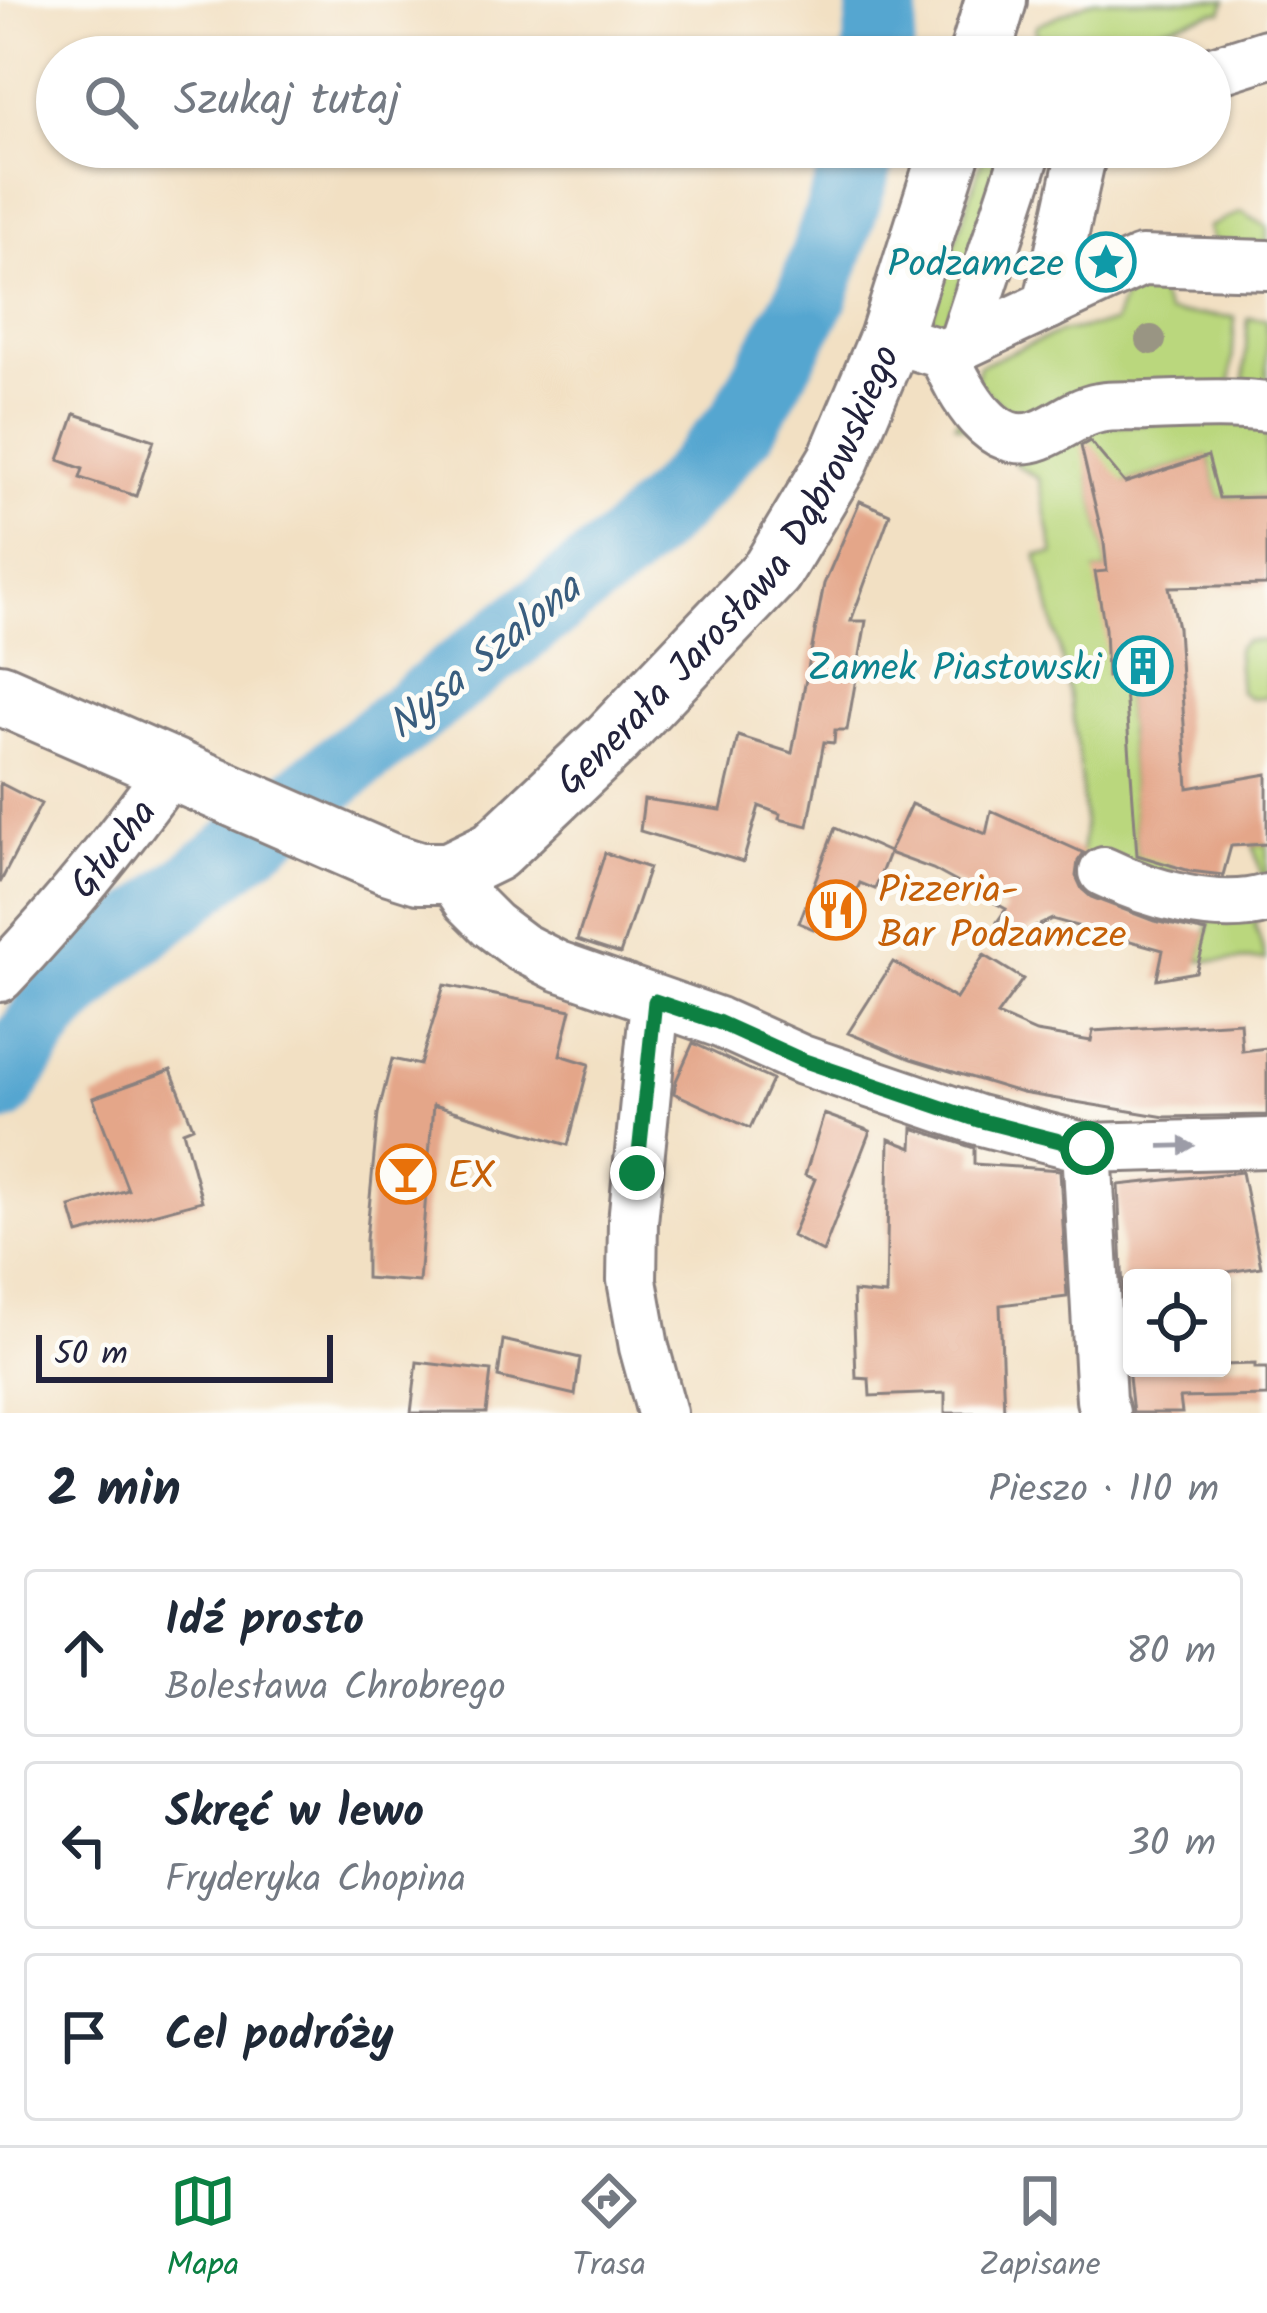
<!DOCTYPE html>
<html lang="pl">
<meta charset="utf-8">
<style>
body{margin:0;font-family:Kalam,sans-serif;background:#f6f6f7;color:#1f2937}
.controls{position:absolute;right:36px;bottom:36px;display:grid;overflow:hidden;border-radius:12px;box-shadow:0 3px 9px #0004}
.controls button{width:108px;height:108px;display:grid;place-items:center;padding:0;border:0;border-bottom:3px solid #e0e1e3;background:#fff;color:#1f2937;font:60px sans-serif}
.scale{position:absolute;left:36px;bottom:30px;width:297px;box-sizing:border-box;padding-left:12px;border:6px solid #22223b;border-top:0;font-size:33px;line-height:42px;white-space:nowrap;color:#22223b;-webkit-text-stroke:9px #fdfcf7;paint-order:stroke}
.stop{position:absolute;width:36px;height:36px;margin:-27px;border:9px solid #0b8043;border-radius:50%;background:#fff}
.stop.end{background:#0b8043;border-color:#fff;box-shadow:0 3px 12px #0008}
.list{margin:0;padding:0;list-style:none}
h2{display:flex;justify-content:space-between;align-items:center;height:156px;margin:0;padding:0 48px;font-size:51px}
h2 small{font-size:39px;font-weight:400;color:#747a83}
.list li{display:grid;grid-template-columns:78px 1fr auto;gap:36px;align-items:center;box-sizing:border-box;height:168px;margin:0 24px 24px;padding:0 24px;border:3px solid #e0e1e3;border-radius:12px}
.list b{display:block;font-size:45px;white-space:nowrap}
.list p{margin:0;font-size:39px;white-space:nowrap;color:#747a83}
.list em{font-size:39px;font-style:normal;color:#747a83}
.icon{flex:none;width:66px;height:66px;fill:none;stroke:currentColor;stroke-width:2;stroke-linecap:round;stroke-linejoin:round}
.map{position:relative;flex:none;width:1267px;height:1413px;overflow:hidden}
.search{position:absolute;background:#fff;box-shadow:0 3px 9px #0004;left:36px;right:36px;top:36px;height:132px;display:flex;align-items:center;gap:30px;box-sizing:border-box;padding:0 42px;border-radius:66px;color:#747a83;font-size:45px}
.sheet{height:732px;background:#fff}
nav{display:flex;justify-content:space-around;align-items:center;box-sizing:border-box;height:168px;border-top:3px solid #e0e1e3;background:#fff;font-size:33px;color:#747a83}
nav a{display:grid;justify-items:center;gap:6px}
nav .on{color:#0b8043}
.map>svg:first-child{display:block}
</style>
<div class="map">
<svg width="1267" height="1413" viewBox="0 0 1267 1413">
<rect width="100%" height="100%" fill="#fdfcf7"/>
<filter id="ink" filterUnits="userSpaceOnUse"><feTurbulence type="fractalNoise" baseFrequency=".00833" numOctaves="2"/><feDisplacementMap in="SourceGraphic" scale="24" xChannelSelector="R" yChannelSelector="G"/><feConvolveMatrix kernelMatrix="1 2 1 2 8 2 1 2 1" color-interpolation-filters="sRGB"/></filter>
<filter id="wash" filterUnits="userSpaceOnUse"><feTurbulence type="fractalNoise" baseFrequency=".004" numOctaves="4" result="noise"/><feDisplacementMap in="SourceGraphic" scale="48" xChannelSelector="R" yChannelSelector="G"/><feGaussianBlur stdDeviation="2.7" result="paint"/><feColorMatrix in="noise" values="0 0 0 0 0 0 0 0 0 0 0 0 0 0 0 0 0 1.4 0 .05"/><feComposite in="paint" operator="in"/></filter>
<g filter="url(#wash)">
<rect width="100%" height="100%" fill="#f2e0c3"/>
<!-- green -->
<path fill="#bad77d" stroke="#6e7c5c" stroke-width="3" d="M1094,0h132l-4,12h-8l-78,23 19,22h-99l-12,-11 -9,-16 2,-5z
M986,147h27l-69,180 -15,-3z
M1242,212l25,15v16l-46,5 -10,-11 -3,-10z
M1153,281l15,32 67,4 -5,81 -199,33 -55,-49 3,-17 82,-33 53,-9 12,-33z
M1248,318l19,1v82l-24,-3z
M1267,415v82l-48,1 -11,-42 -87,28 -32,-7 15,66 3,28 -11,1 18,37 -7,67h17l13,179 32,-3 6,30 89,2 -11,-39 14,-1v50l-12,30 11,36 -67,1 10,-40 -139,-39c4,-12 10,-23 12,-35 4,-21 1,-43 -1,-65 -6,-77 -25,-151 -44,-227l17,-1 -15,-75 -24,-15 -4,-15 -56,-25 3,-5 110,9z
M1245,641h22v56l-17,1 -10,-6 -3,-40 1,-5z"/>
<g fill="none" stroke-linecap="round" stroke-linejoin="round">
<!-- river -->
<path stroke="#55a6d0" stroke-width="72" d="M877,57l7,-57
M0,1087l48,-74 53,-53 340,-271 179,-138 54,-50 68,-76 70,-128 51,-150"/>
</g>
<g id="blocks">
<!-- building -->
<path fill="#e4a689" d="M75,414l79,26 -18,56 -56,-18 3,-9 -24,-9z
M1090,441l35,42 83,-27 11,42 48,-1v88l-98,2 9,41 10,160 79,-14v70l-36,2 -8,29 -33,-4 -53,-16 -13,-179 -17,1 -2,-48 -10,-57 12,-1 -3,-28 -23,-97z
M860,501l30,13 -39,107h15l-19,109h-12l-1,13 -10,-1 -16,84 -29,-7 1,-5 -21,-8 -16,56 -103,-31 4,-32 77,11 17,-74 54,17 32,-169z
M0,783l41,21 -41,79z
M911,804l75,30 5,-23 93,42 -6,8 -2,15 6,13 9,8 63,24 53,11 -11,40 -39,7 6,-29 -111,-31 -32,15 -23,-12 9,-13 -73,-40 -44,-16 -14,36 -15,-6 -25,55 -36,-15 36,-95 54,24z
M605,853l44,15 -29,86 -43,-14z
M984,955l39,24 -26,36 39,17 55,9 2,-10 147,-9 2,29 25,-3v67l-102,2 -143,-24 -111,-34 -63,-26 45,-71 63,37z
M444,985l127,25 -11,45 29,9 -21,81 -135,-40 -14,177 -53,-4v-38l12,-126 14,-55 28,6z
M693,1043l79,37 -22,48 -76,-35 2,-12z
M171,1070l22,57 -10,4 19,70 -124,33 -8,-27 58,-17 -35,-92z
M824,1114l46,17 -47,121 -31,-16 23,-57 -10,-4z
M913,1128l61,20v16l86,6 7,127 -67,8 4,108h-59v-20l-75,3 -1,-17 -13,-1 -3,-86 33,3 3,-156 23,9z
M1242,1172l19,95 -74,11h-55v11l-9,1 -5,-105z
M503,1340l77,18 -5,37 -77,-18z
M417,1362l74,9 -5,42h-75z
M1255,1364v4h12v28l-87,2 2,15h-49l-5,-45h94v-3z"/>
</g>
</g>
<g filter="url(#ink)">
<use href="#blocks" fill-opacity="0" stroke="#8a817f" stroke-width="3"/>
<g fill="none" stroke-linecap="round" stroke-linejoin="round">
<defs>
<g id="minor">
<path d="M1210,72l57,-18"/>
<path d="M1048,305l35,-158"/>
<path d="M890,338l53,16 198,-93 126,4"/>
<path d="M963,344l65,-197"/>
<path d="M943,354c17,35 47,100 97,81 21,-8 36,-23 59,-27 15,-3 32,-1 47,-2 40,-1 81,-4 121,1"/>
<path d="M1104,872c45,22 114,42 163,27"/>
<path d="M449,873l19,28 24,24 29,22 37,19 160,56 84,38 176,60 109,28 180,-5"/>
<path id="s1" d="M0,977c62,-65 118,-134 171,-208"/>
<path d="M655,1001l-22,221 -1,58 12,67 18,66"/>
<path d="M1087,1148l14,252 4,13"/>
</g>
<g id="major">
<path d="M979,57l17,-57"/>
<path id="s2" d="M0,694l387,169 32,10h30l45,-22 117,-111 161,-169 66,-110 52,-123 61,-191"/>
</g>
</defs>
<!-- minor casing -->
<use href="#minor" stroke="#8a817f" stroke-width="54"/>
<!-- major casing -->
<use href="#major" stroke="#8a817f" stroke-width="66"/>
<!-- minor -->
<use href="#minor" stroke="#fff" stroke-width="48"/>
<!-- major -->
<use href="#major" stroke="#fff" stroke-width="60"/>
</g>
<!-- trees -->
<circle fill="#999583" cx="1151" cy="340" r="15"/>
<!-- one-way arrows -->
<defs><path id="oneway-solid" d="M-6-.8H1V-3.2L6.5 0L1 3.2V.8H-6Z" transform="scale(3)"/></defs>
<use fill="#9c9ca7" href="#oneway-solid" transform="translate(1177 1146) rotate(-1)"/>
</g>
<g fill="none" stroke-linecap="round" stroke-linejoin="round" filter="url(#ink)">
<!-- route -->
<path stroke="#0b8043" stroke-width="15" d="M637,1173l18,-172 63,21 84,38 176,60 109,28"/>
</g>
<!-- icons -->
<defs>
<symbol id="sight-ring" viewBox="-11 -11 22 22"><circle r="9.5" fill="#fdfcf7" stroke="#0f9aa8" stroke-width="1.5"/><path d="M0-6L1.8-2.2L6-1.7L2.9 1.2L3.7 5.4L0 3.3L-3.7 5.4L-2.9 1.2L-6-1.7L-1.8-2.2Z" fill="#0f9aa8"/></symbol>
<symbol id="building-ring" viewBox="-11 -11 22 22"><circle r="9.5" fill="#fdfcf7" stroke="#0f9aa8" stroke-width="1.5"/><path d="M-4-6H4V6H1V3H-1V6H-4ZM-2.5-4.3h1.7v1.8h-1.7ZM.8-4.3h1.7v1.8H.8ZM-2.5-1h1.7V.8h-1.7ZM.8-1h1.7V.8H.8Z" fill="#0f9aa8"/></symbol>
<symbol id="restaurant-ring" viewBox="-11 -11 22 22"><circle r="9.5" fill="#fdfcf7" stroke="#e8710a" stroke-width="1.5"/><path d="M-5-6h1v4h1v-4h1v4h1v-4h1v5L-1.5 .5V6h-2V.5L-5-1ZM5-6V6H3V1.5H1.5Q1.5-4 5-6Z" fill="#e8710a"/></symbol>
<symbol id="bar-ring" viewBox="-11 -11 22 22"><circle r="9.5" fill="#fdfcf7" stroke="#e8710a" stroke-width="1.5"/><path d="M-6-5H6L.8 .8V4.5H3.5V6h-7V4.5H-.8V.8Z" fill="#e8710a"/></symbol>
</defs>
<g fill-rule="evenodd">
<use href="#sight-ring" x="1073" y="229" width="66" height="66"/>
<use href="#building-ring" x="1110" y="633" width="66" height="66"/>
<use href="#restaurant-ring" x="803" y="877" width="66" height="66"/>
<use href="#bar-ring" x="373" y="1141" width="66" height="66"/>
</g>
<g text-anchor="middle" stroke-width="10" stroke-linejoin="round" paint-order="stroke">
<!-- culture labels -->
<g font-size="39" fill="#0d838f" stroke="#fdfcf7" text-anchor="end">
<text x="1064" y="276">Podzamcze</text>
<text x="1101" y="680">Zamek Piastowski</text>
</g>
<!-- street labels -->
<g font-size="39" fill="#22223b" stroke="#fdfcf7">
<text dy="14" stroke="none"><textPath href="#s2" startOffset="906">Generała Jarosława Dąbrowskiego</textPath></text>
<text dy="14" stroke="none"><textPath href="#s1" startOffset="171">Głucha</textPath></text>
</g>
<!-- food labels -->
<g font-size="39" fill="#c56008" stroke="#fdfcf7" text-anchor="start">
<text x="878" y="902">Pizzeria-<tspan x="878" dy="45">Bar Podzamcze</tspan></text>
<text x="448" y="1188">EX</text>
</g>
<!-- water labels -->
<g font-size="42" font-style="italic" fill="#395d7e" stroke="#fdfcf7">
<text transform="translate(483 655) rotate(-39)" y="15">Nysa Szalona</text>
</g>
</g>
</svg>
<div class="controls">
<button><svg class="icon" aria-label="locate" viewBox="0 0 24 24"><circle cx="12" cy="12" r="6"/><path d="M12 2v4M12 18v4M2 12h4M18 12h4"/></svg></button>
</div>
<div class="scale">50 m</div>
<div class="stop" style="left:1087px;top:1148px"></div>
<div class="stop end" style="left:637px;top:1173px"></div>
<div class="search"><svg class="icon" aria-label="search" viewBox="0 0 24 24"><circle cx="10" cy="10" r="6"/><path d="M15 15l6 6"/></svg>Szukaj tutaj</div>
</div>
<section class="sheet">
<h2>2 min<small>Pieszo · 110 m</small></h2>
<ul class="list">
<li><svg class="icon" aria-label="ahead" viewBox="0 0 24 24"><path d="M12 20V5M6 11l6-6 6 6"/></svg><div><b>Idź prosto</b><p>Bolesława Chrobrego</p></div><em>80 m</em></li>
<li><svg class="icon" aria-label="left" viewBox="0 0 24 24"><path d="M17 20v-9H6M10 6l-5 5 5 5"/></svg><div><b>Skręć w lewo</b><p>Fryderyka Chopina</p></div><em>30 m</em></li>
<li><svg class="icon" aria-label="arrive" viewBox="0 0 24 24"><path d="M6 21V4h12l-3 4 3 4H6"/></svg><div><b>Cel podróży</b></div></li>
</ul>
</section>
<nav>
<a class="on"><svg class="icon" aria-label="map" viewBox="0 0 24 24"><path d="M3 6l6-2 6 2 6-2v14l-6 2-6-2-6 2zM9 4v14M15 6v14"/></svg>Mapa</a>
<a><svg class="icon" aria-label="directions" viewBox="0 0 24 24"><path d="M12 3l9 9-9 9-9-9zM9 14v-3h6M13 9l2 2-2 2"/></svg>Trasa</a>
<a><svg class="icon" aria-label="saved" viewBox="0 0 24 24"><path d="M7 4h10v16l-5-4-5 4z"/></svg>Zapisane</a>
</nav>
